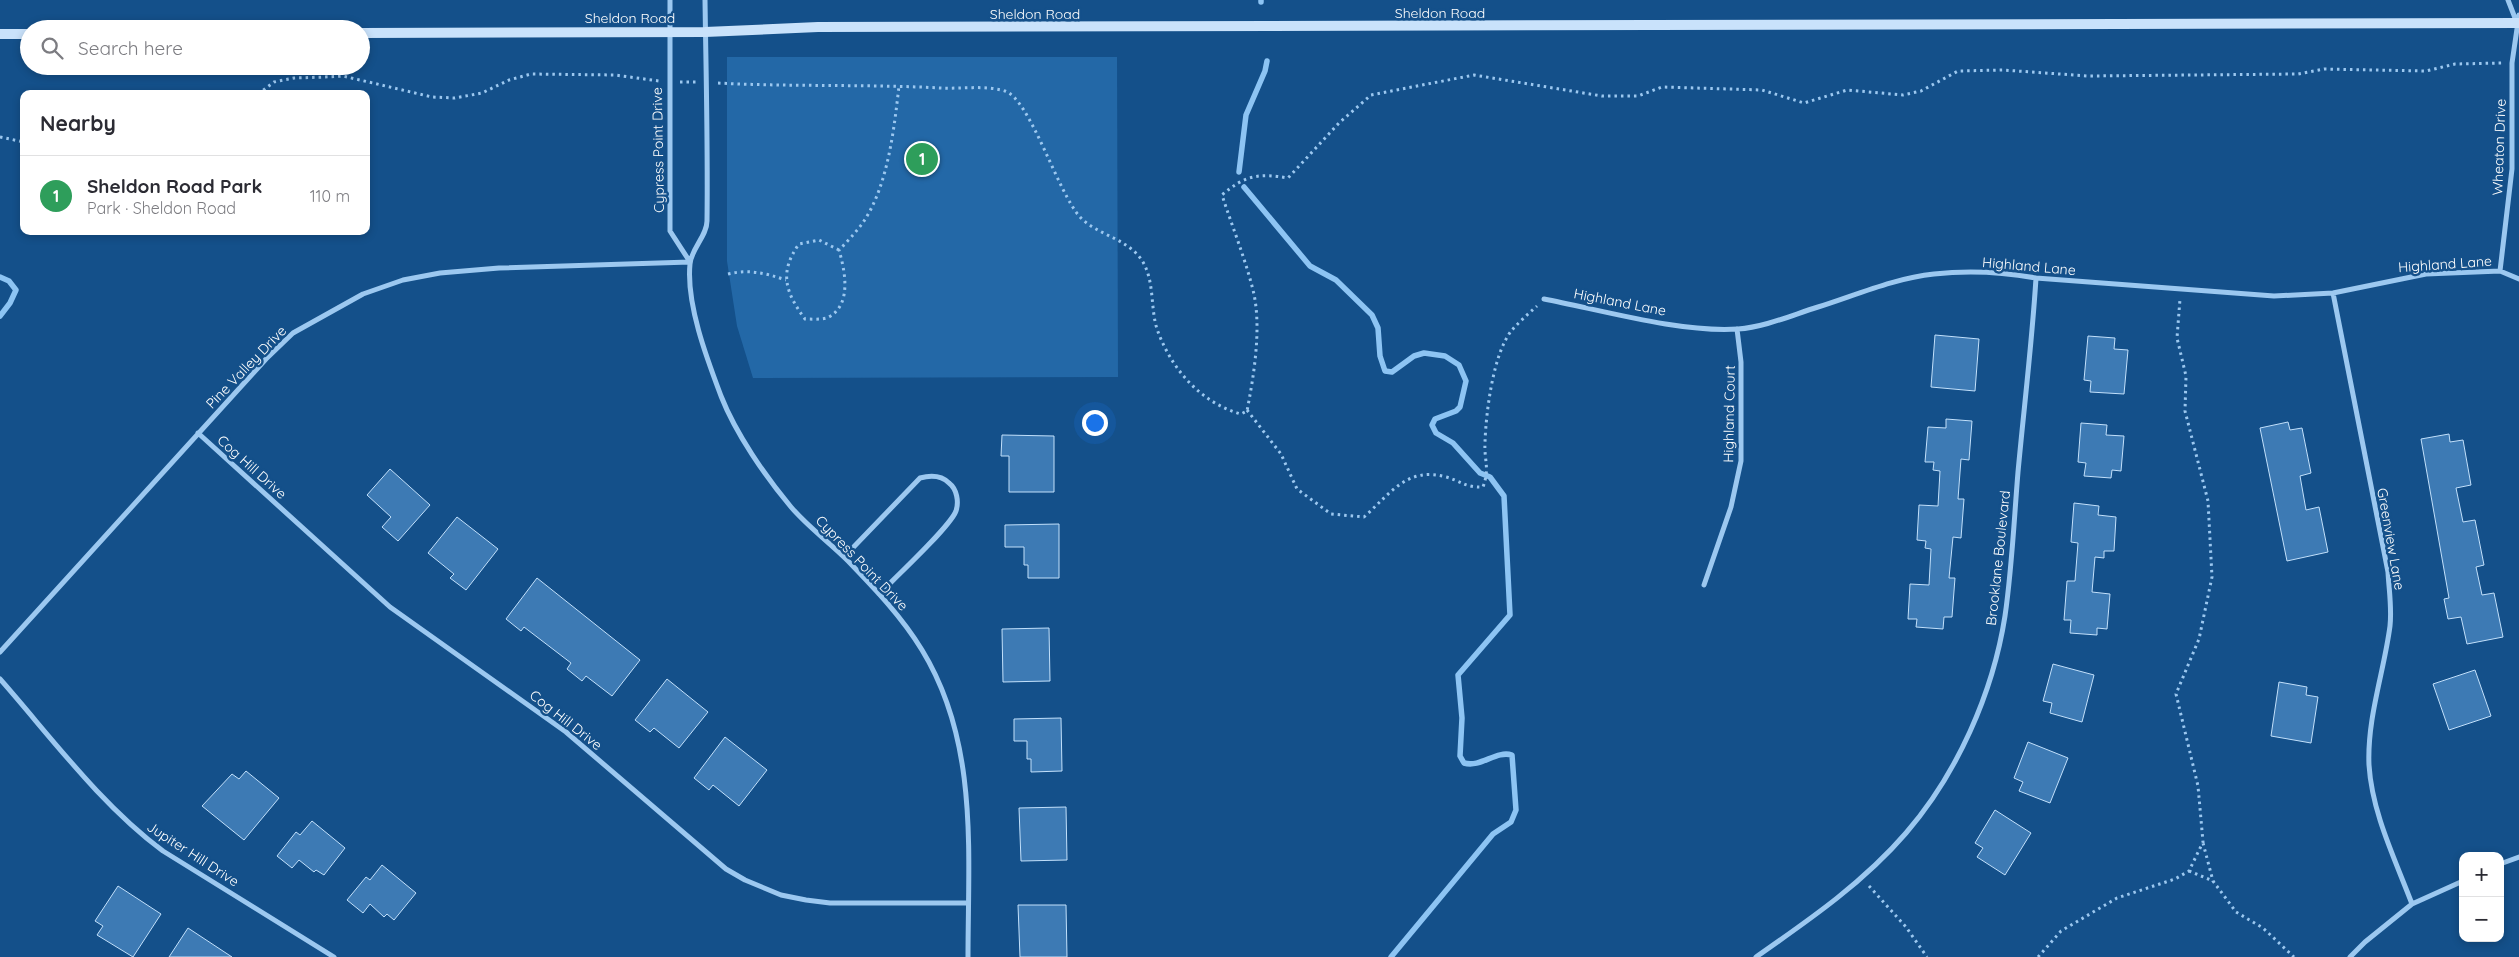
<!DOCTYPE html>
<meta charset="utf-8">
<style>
body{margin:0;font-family:Quicksand,sans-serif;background:#f2f2f3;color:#2b2b33}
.controls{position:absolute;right:15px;bottom:15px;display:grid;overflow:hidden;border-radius:10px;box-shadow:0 2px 8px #0003}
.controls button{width:45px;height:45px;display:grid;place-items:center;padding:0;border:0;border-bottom:1px solid #e1e1e2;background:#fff;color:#2b2b33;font:25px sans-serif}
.you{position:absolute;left:1094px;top:422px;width:18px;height:18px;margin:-12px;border:4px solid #fff;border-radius:50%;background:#1a73e8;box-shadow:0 0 0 8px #1a73e833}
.badge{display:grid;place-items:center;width:32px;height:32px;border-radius:50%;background:#0b8043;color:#fff;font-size:16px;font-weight:700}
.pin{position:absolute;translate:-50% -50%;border:2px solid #fff;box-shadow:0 1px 5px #0006}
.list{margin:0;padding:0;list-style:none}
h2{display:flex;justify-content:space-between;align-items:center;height:65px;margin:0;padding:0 20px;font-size:21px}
h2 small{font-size:16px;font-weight:400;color:#7c7c81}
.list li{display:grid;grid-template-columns:32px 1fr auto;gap:15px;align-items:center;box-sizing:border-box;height:80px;padding:0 20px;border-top:1px solid #e1e1e2}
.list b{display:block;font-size:19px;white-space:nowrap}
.list p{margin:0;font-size:16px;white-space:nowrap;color:#7c7c81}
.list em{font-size:16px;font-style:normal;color:#7c7c81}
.icon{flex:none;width:28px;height:28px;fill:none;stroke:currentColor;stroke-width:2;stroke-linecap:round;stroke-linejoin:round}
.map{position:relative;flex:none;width:2519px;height:957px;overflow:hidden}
.search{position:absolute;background:#fff;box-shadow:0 2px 8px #0003;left:20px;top:20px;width:350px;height:55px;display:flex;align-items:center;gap:12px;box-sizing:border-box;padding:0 18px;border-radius:28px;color:#7c7c81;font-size:19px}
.panel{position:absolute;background:#fff;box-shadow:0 2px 8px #0003;left:20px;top:90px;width:350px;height:145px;border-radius:10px}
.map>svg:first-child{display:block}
</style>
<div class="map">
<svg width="2519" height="957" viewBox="0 0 2519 957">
<rect width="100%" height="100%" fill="#14508a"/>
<!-- green -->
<path fill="#2368a7" d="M727,57h390l1,320 -365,1 -16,-52 -10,-65z"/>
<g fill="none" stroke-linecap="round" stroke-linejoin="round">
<!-- stream -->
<path stroke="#8dc4f3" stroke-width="5.5" d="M1261,2v-2
M1239,172l7,-57 19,-44 2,-10
M1244,187l66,79 26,14 36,35 6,13 2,28 5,15 7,1 22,-16 10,-3 21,3 14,9 7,16 -6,26 -4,4 -21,8 -3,6 4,8 17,10 27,30 10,4 14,19 6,119 -52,60 4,43 -2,38 4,7c17,5 32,-13 48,-8l4,55 -5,12 -18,12 -102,123
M0,277l9,4 7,9 -6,13 -10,13"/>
</g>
<!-- building -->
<path fill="#3d7ab4" stroke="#c2e0fb" d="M1935,335l44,4 -4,52 -44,-4z
M2088,336l27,2 -1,11 14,1 -4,44 -34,-2 1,-11 -7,-1z
M1946,419l26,2 -3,39 -8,-1 -3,40h6l-3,39 -8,-1 -4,41h6l-3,39h-8l-1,12 -27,-2 1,-8h-9l2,-35 19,1 2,-36 -6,-1 1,-7 -9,-1 2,-35 19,1 2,-35 -7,-1 1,-8h-9l3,-35 18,1z
M2288,422l2,8 12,-2 9,45 -11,3 6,34 13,-3 9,45 -41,9 -27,-133z
M2081,423l26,2 -1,10 18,1 -3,35 -9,-1 -1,8 -27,-2 2,-13 -8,-1z
M2449,434l1,8 13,-2 8,45 -15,3 7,34 12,-2 9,45 -8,2 6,28 12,-2 9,44 -36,7 -6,-27 -13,2 -4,-20 5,-1 -28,-159z
M1002,435l52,1v56h-45v-36h-8z
M390,469l40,36 -32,36 -16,-14 9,-10 -24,-22z
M2074,503l25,3 -1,9 18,2 -2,34h-10v7l-9,-1 -3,35 18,2 -3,35 -10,-1v7l-27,-2 1,-13h-7l3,-39h8l3,-38 -7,-1z
M457,517l41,32 -32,41 -16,-12 4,-4 -26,-21z
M1059,524v54h-31v-13h-4v-18h-19v-22z
M537,578l103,82 -28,36 -26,-20 -4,5 -15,-12 4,-6 -47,-36 -3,4 -15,-12z
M1049,628l1,53 -47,1 -1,-53z
M2053,664l41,11 -12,47 -32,-9 2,-10 -9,-2z
M2475,670l16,46 -42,14 -16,-46z
M667,679l41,33 -29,36 -25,-20 -4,4 -15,-12z
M2279,682l28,5 -1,8 12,2 -7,46 -40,-7z
M1061,718l1,53 -31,1v-13h-4v-18h-13v-22z
M725,737l42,33 -28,36 -26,-21 -4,5 -15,-12z
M2028,742l40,16 -18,45 -31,-12 4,-9 -9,-4z
M246,771l33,27 -35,42 -42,-34 30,-32 7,5z
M1066,807l1,53 -46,1 -2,-53z
M1995,810l36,23 -26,42 -28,-18 6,-9 -8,-5z
M312,821l33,27 -21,27 -8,-5 -2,2 -15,-12 -7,8 -15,-12 19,-24 4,3z
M382,865l34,28 -22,27 -7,-6 -3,3 -14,-13 -7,9 -16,-13 19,-23 4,3z
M118,886l43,28 -28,43 -36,-22 6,-9 -8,-5z
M1018,905h48l1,52h-47z
M188,928l44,29h-63z"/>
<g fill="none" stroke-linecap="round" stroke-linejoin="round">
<!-- path -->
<path stroke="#9cc8f0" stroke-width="3" stroke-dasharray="2.5 4" stroke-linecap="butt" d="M680,82h16
M718,83c74,4 148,1 223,5 20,1 44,-3 64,3 25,8 53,102 75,126 17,18 46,21 61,42 14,20 9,48 16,70 14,40 44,74 84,85l6,-3c7,-36 15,-85 6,-121 -8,-32 -21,-64 -31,-95 23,-20 37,-22 66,-17l51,-55 32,-28 103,-20 128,21h36l24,-9 100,3 42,13 43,-13 56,5 18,-4 37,-20 45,-1 85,6 210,-2 26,-5 102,2 29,-7 47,-1
M258,94l16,-12 20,-4 31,-1 18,-1 89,21 23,1 27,-5 27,-13 22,-6 84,1 44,6
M0,137l24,5
M839,250l-20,-10 -20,4c-20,28 -14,48 6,75 7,0 18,1 24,-2 23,-13 16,-46 10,-67 8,-8 16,-17 23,-26 26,-37 32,-95 37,-138
M728,274c21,-5 37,-1 58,6
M1247,410l34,44 16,35 34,25 33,3c26,-23 43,-51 82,-40 15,4 20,11 37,10 7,-19 1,-26 2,-45 1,-29 8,-89 27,-112 7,-8 16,-16 25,-24
M2203,843l10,38 23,31 27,16 31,29
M2189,871l24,10
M1869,886l37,41 21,30
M2038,957l23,-26 56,-33 58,-19 14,-8 14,-29 -5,-56 -22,-92 23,-55 13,-62 -4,-76 -23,-90 1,-35 -9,-38 3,-39"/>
<!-- minor -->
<path stroke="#9cc8f0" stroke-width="5" d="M670,0v231l20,31
M705,0c1,73 3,147 2,221 0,15 -16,28 -17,43 -4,40 17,95 31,132 15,38 44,80 70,111 17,20 39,36 57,54 27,28 54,56 74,89 57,93 46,203 46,307
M2508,0l9,23
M2500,271l12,-102v-106l7,-48
M2333,293l55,279c1,18 4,36 2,54 -6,46 -23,92 -21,139 3,48 26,94 43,139
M1544,299c57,11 137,34 194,30 27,-2 54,-14 80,-22 38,-12 77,-29 116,-33 34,-4 69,-2 102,4l238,18 59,-3 93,-19 74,-3 19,8
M198,433l192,174 176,125 160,137 19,11 36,15 25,5 24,3h138
M844,557l76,-79c11,-3 21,-3 29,5 8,6 10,19 7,28 -6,16 -62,68 -77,83
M1704,585l27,-78 10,-46v-99l-4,-33
M0,652l266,-293 27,-26 70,-39 40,-14 37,-7 59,-5 191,-6
M0,679c51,58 101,126 163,172l171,106
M2500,864l19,-7
M1756,957c53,-37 107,-74 150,-124 51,-59 87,-140 99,-217 7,-48 9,-96 13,-144 6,-65 14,-129 18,-194
M2350,957l15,-15 47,-38 51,-23"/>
<!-- secondary -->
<path stroke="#c9e2fb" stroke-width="10" d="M361,33l344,-1 113,-5 1701,-4
M0,34h29"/>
</g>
<g text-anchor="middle" stroke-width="5" stroke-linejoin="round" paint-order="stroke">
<!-- street labels -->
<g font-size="14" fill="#fff" stroke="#14508a">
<text x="1440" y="18">Sheldon Road</text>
<text x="1035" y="19">Sheldon Road</text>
<text x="630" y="23">Sheldon Road</text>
<text transform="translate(2499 147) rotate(-88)" y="5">Wheaton Drive</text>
<text transform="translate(658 150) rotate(-91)" y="5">Cypress Point Drive</text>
<text transform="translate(2445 264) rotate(-4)" y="5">Highland Lane</text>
<text transform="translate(2029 266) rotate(5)" y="5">Highland Lane</text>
<text transform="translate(1620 302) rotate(11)" y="5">Highland Lane</text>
<text transform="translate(246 367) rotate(-46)" y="5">Pine Valley Drive</text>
<text transform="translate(1729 414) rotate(-89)" y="5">Highland Court</text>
<text transform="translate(252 467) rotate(42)" y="5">Cog Hill Drive</text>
<text transform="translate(2391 539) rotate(80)" y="5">Greenview Lane</text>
<text transform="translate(1998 558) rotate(-84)" y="5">Brooklane Boulevard</text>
<text transform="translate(862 563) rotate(46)" y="5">Cypress Point Drive</text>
<text transform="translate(566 720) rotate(38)" y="5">Cog Hill Drive</text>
<text transform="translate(193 854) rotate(33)" y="5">Jupiter Hill Drive</text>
</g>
</g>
</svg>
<div class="controls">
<button>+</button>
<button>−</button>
</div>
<div class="you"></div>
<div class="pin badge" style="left:922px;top:159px;background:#2e9e5b">1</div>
<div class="search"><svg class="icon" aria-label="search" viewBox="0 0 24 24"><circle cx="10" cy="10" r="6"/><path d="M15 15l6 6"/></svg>Search here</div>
<section class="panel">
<h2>Nearby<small></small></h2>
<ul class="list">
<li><span class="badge" style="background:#2e9e5b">1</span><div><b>Sheldon Road Park</b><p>Park · Sheldon Road</p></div><em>110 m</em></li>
</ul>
</section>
</div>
